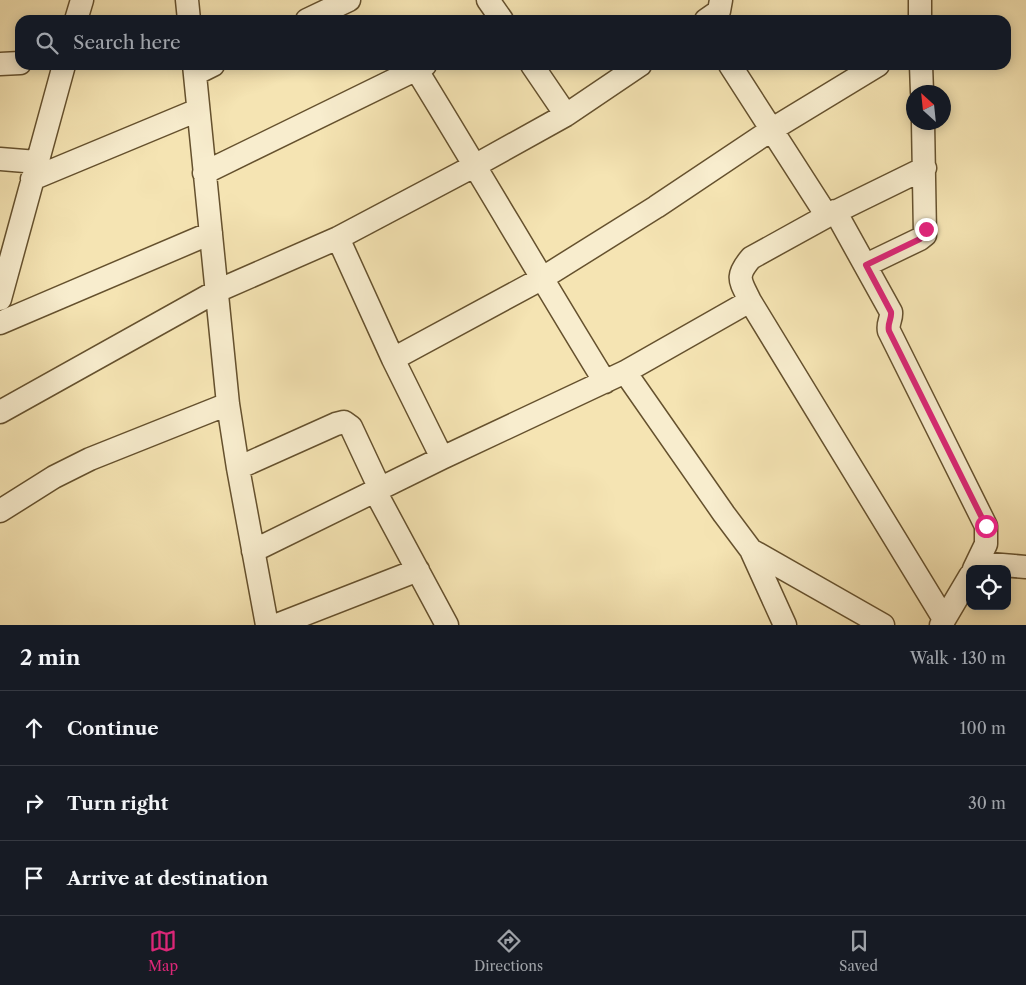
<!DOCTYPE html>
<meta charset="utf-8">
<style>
body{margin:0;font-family:"Libre Caslon Text",serif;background:#20242c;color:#f1f3f6}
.controls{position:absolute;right:15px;bottom:15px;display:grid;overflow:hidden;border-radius:10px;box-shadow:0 2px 12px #0003}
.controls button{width:45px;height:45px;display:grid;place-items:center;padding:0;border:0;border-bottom:1px solid #363941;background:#171b24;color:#f1f3f6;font:25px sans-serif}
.compass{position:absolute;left:906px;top:85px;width:45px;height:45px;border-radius:50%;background:#171b24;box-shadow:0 2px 12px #0003;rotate:333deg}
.stop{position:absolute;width:15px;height:15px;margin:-11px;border:4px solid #db2777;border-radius:50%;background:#fff}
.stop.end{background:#db2777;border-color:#fff;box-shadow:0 1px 5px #0008}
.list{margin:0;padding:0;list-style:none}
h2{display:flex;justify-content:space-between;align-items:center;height:65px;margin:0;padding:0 20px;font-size:21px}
h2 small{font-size:16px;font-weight:400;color:#9ea1a6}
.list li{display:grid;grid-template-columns:32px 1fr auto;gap:15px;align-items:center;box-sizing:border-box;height:75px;padding:0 20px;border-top:1px solid #363941}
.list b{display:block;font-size:19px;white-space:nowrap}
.list em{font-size:16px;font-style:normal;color:#9ea1a6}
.icon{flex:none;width:28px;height:28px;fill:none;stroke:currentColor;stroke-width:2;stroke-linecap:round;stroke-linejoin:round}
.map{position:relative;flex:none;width:1026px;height:625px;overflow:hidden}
.search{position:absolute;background:#171b24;box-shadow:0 2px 12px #0003;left:15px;right:15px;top:15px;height:55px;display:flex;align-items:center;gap:12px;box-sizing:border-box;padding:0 18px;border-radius:15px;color:#9ea1a6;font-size:19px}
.sheet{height:290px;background:#171b24}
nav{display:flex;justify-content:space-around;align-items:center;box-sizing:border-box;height:70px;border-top:1px solid #363941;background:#171b24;font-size:14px;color:#9ea1a6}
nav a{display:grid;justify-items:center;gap:2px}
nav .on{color:#db2777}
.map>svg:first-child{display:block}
</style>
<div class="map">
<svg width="1026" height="625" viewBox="0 0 1026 625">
<rect width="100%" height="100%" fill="#f5e4b3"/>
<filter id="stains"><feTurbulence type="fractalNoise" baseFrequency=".004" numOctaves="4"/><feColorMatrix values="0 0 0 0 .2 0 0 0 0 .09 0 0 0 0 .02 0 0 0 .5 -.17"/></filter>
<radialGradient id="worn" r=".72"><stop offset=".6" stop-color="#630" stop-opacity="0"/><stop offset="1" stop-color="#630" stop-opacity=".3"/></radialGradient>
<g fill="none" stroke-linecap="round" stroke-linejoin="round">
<defs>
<path id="minor" d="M187,0l2,20
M488,0l14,20
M76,20l6,-20
M307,20l42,-20
M706,20l13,-9 2,-11
M920,20v-20
M0,64l20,-1
M194,65l34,339 10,64 29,157
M532,65l34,50
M730,65l97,151
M921,65l1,27
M416,69c64,104 125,209 189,313
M195,74l18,-9
M0,159l37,3
M925,168l-98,48 -76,42c-16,19 -11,22 -1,43l194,318
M204,173l221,-108
M32,179l166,-69
M835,211l56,101c1,7 -4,11 -2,19l97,195v18l-12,25
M338,238l55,121 49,99
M866,265l54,-26 5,-4 -2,-113
M0,299l64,-234
M0,323l211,-90
M393,359l148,-80 115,-72 115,-77 107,-65
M625,372l99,142 27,36 34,75
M0,412l217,-121 121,-53 138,-73 90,-50 74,-50
M238,468l98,-44 8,-2 7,5 29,62
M375,491l72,134
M0,511l54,-34 36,-18 138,-55
M751,550l132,75
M253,551l189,-93 183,-86 125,-71
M978,563l48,4
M277,625l141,-55
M941,625l29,-49"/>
</defs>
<!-- minor casing -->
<use href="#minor" stroke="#65512e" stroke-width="25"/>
<!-- minor -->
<use href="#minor" stroke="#f8edce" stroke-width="22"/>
</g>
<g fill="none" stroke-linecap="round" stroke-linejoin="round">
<!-- route -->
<path stroke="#db2777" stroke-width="6" d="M926,229l-1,6 -5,4 -54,26 25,47c1,7 -4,11 -2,19l97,195"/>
</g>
<rect width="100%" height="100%" filter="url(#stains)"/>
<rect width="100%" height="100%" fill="url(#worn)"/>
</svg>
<div class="controls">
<button><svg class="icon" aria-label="locate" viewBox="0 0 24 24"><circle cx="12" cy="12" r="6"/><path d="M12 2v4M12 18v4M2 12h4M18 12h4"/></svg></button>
</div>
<svg class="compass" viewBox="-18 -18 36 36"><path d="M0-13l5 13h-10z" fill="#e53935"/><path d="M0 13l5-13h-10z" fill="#9ea1a6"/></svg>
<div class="stop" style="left:986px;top:526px"></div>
<div class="stop end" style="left:926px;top:229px"></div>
<div class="search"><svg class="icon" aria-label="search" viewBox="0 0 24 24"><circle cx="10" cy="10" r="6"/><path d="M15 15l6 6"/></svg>Search here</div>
</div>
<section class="sheet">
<h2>2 min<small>Walk · 130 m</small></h2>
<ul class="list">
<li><svg class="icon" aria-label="ahead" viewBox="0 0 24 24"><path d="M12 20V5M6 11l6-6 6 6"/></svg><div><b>Continue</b></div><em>100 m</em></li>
<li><svg class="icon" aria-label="right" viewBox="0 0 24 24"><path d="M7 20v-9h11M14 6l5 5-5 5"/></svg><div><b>Turn right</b></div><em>30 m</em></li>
<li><svg class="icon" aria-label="arrive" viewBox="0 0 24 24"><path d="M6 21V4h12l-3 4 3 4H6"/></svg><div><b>Arrive at destination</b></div></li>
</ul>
</section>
<nav>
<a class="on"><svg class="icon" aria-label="map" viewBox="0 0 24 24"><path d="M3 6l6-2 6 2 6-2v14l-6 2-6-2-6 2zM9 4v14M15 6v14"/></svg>Map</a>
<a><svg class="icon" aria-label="directions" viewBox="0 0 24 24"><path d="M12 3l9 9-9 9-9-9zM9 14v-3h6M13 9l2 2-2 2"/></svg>Directions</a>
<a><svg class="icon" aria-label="saved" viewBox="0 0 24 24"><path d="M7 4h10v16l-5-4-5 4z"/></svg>Saved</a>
</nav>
